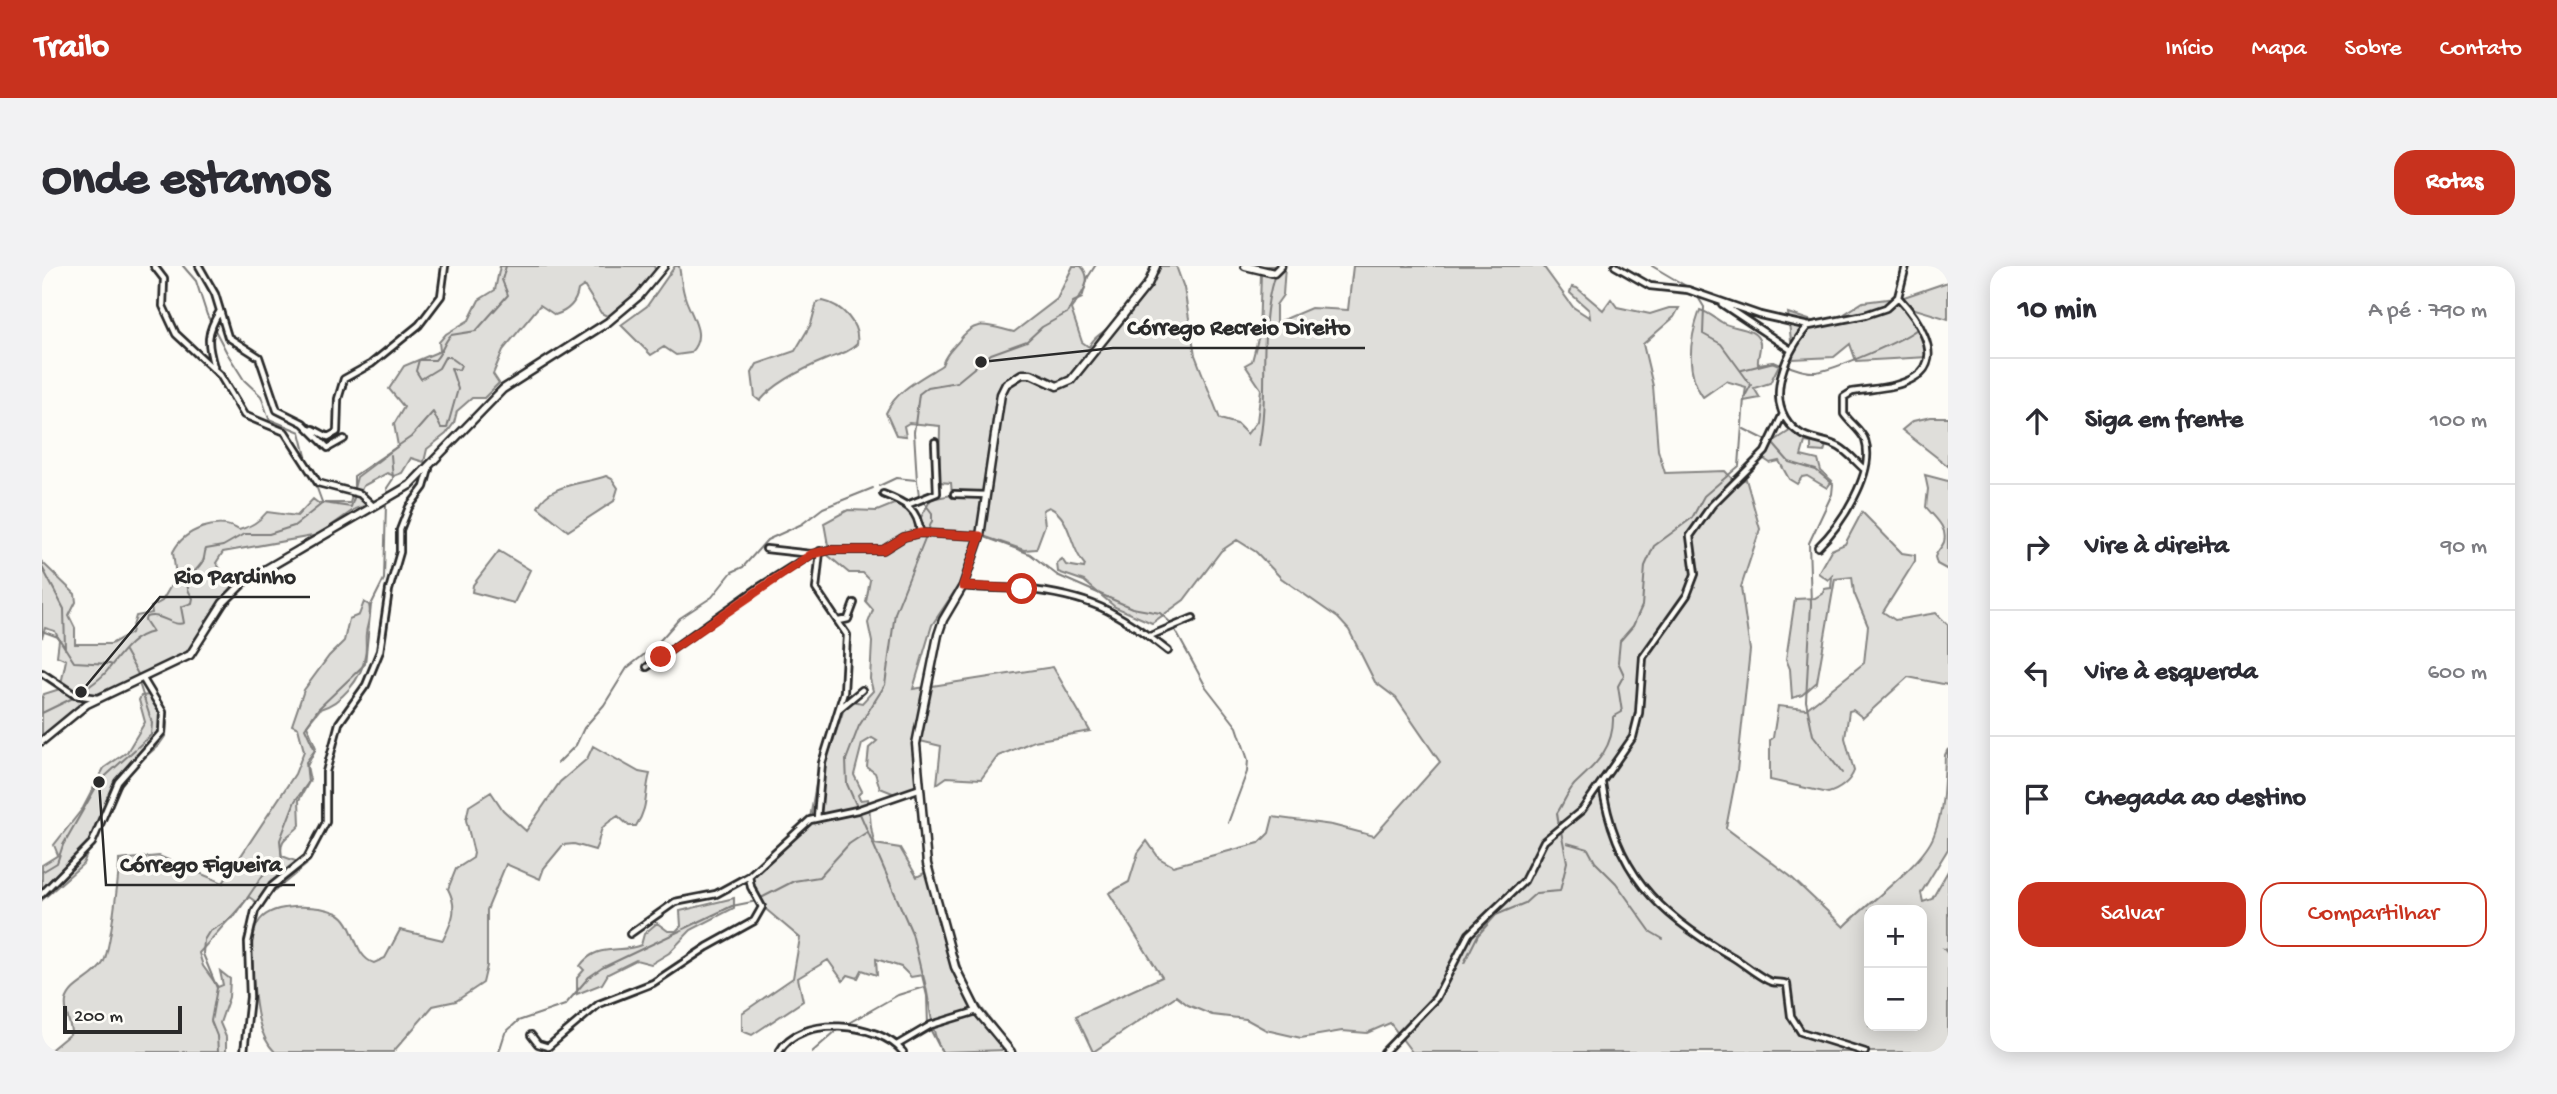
<!DOCTYPE html>
<html lang="pt">
<meta charset="utf-8">
<style>
body{margin:0;font-family:"Gochi Hand",sans-serif;background:#f2f2f3;color:#2b2b33}
.controls{position:absolute;right:21px;bottom:21px;display:grid;overflow:hidden;border-radius:14px;box-shadow:0 4px 18px #0003}
.controls button{width:63px;height:63px;display:grid;place-items:center;padding:0;border:0;border-bottom:2px solid #e1e1e2;background:#fff;color:#2b2b33;font:35px sans-serif}
.scale{position:absolute;left:21px;bottom:18px;width:119px;box-sizing:border-box;padding-left:7px;border:4px solid #2b2b2b;border-top:0;font-size:19px;line-height:24px;white-space:nowrap;color:#2b2b2b;-webkit-text-stroke:5px #fdfcf7;paint-order:stroke}
.stop{position:absolute;width:21px;height:21px;margin:-16px;border:5px solid #c8321e;border-radius:50%;background:#fff}
.stop.end{background:#c8321e;border-color:#fff;box-shadow:0 2px 7px #0008}
.list{margin:0;padding:0;list-style:none}
h2{display:flex;justify-content:space-between;align-items:center;height:91px;margin:0;padding:0 28px;font-size:30px}
h2 small{font-size:23px;font-weight:400;color:#7c7c81}
.list li{display:grid;grid-template-columns:46px 1fr auto;gap:21px;align-items:center;box-sizing:border-box;height:126px;padding:0 28px;border-top:2px solid #e1e1e2}
.list b{display:block;font-size:26px;white-space:nowrap}
.list em{font-size:23px;font-style:normal;color:#7c7c81}
.actions{display:flex;gap:14px;padding:21px 28px}
.actions a{flex:1;padding:16px 0;border:2px solid #c8321e;border-radius:21px;text-align:center;font-size:24px;color:#c8321e}
.actions .main{background:#c8321e;color:#fff}
.icon{flex:none;width:38px;height:38px;fill:none;stroke:currentColor;stroke-width:2;stroke-linecap:round;stroke-linejoin:round}
.map{position:relative;flex:none;width:1906px;height:786px;overflow:hidden;border-radius:21px}
header{display:flex;align-items:center;gap:42px;box-sizing:border-box;height:98px;padding:0 35px;background:#c8321e;color:#fff}
header strong{font-size:33px}
nav{display:flex;gap:38px;margin-inline-start:auto;font-size:24px}
.intro{display:flex;align-items:center;justify-content:space-between;box-sizing:border-box;height:168px;padding:0 42px}
h1{margin:0;font-size:49px}
.button{padding:18px 32px;border-radius:21px;background:#c8321e;color:#fff;font-size:24px;font-weight:700}
main{display:flex;gap:42px;padding:0 42px}
aside{flex:1;background:#fff;border-radius:21px;box-shadow:0 4px 18px #0003}
.map>svg:first-child{display:block}
</style>
<header>
<strong>Trailo</strong>
<nav><a>Início</a><a>Mapa</a><a>Sobre</a><a>Contato</a></nav>
</header>
<div class="intro"><h1>Onde estamos</h1><a class="button">Rotas</a></div>
<main>
<div class="map">
<svg width="1906" height="786" viewBox="0 0 1906 786">
<rect width="100%" height="100%" fill="#fdfcf7"/>
<filter id="ink" filterUnits="userSpaceOnUse"><feTurbulence type="fractalNoise" baseFrequency=".0143" numOctaves="2"/><feDisplacementMap in="SourceGraphic" scale="14" xChannelSelector="R" yChannelSelector="G"/><feConvolveMatrix kernelMatrix="1 2 1 2 8 2 1 2 1" color-interpolation-filters="sRGB"/></filter>
<g filter="url(#ink)">
<!-- green -->
<path fill="#dfdeda" stroke="#858482" stroke-width="2" fill-rule="evenodd" d="M458,0h154l2,6 -13,17 -32,29 -10,-5 -17,-27 -6,4c-2,14 -10,21 -23,25l-15,-10 -37,45 -10,24 6,9 -15,15h-12l-15,13 -3,12 -8,11 -19,15 -3,13 -13,-4 -9,15 -8,3 -7,-3 -24,13 -5,10 9,9 -12,4 -37,26 -95,17 -7,11 17,22 -46,70 -111,53 -34,29v-38l2,-5 16,-5 6,-29 -9,-4 2,-16 -4,-9 -10,-3 -3,10v-76l33,32 1,8 -7,14 6,12v16h36l20,-11 5,-17 16,-3 -1,-6 11,-6 14,-24 -3,-25c11,-23 46,-35 66,-22 12,-4 20,-8 28,-18l30,4 16,-17 5,4h32l7,-26 41,-31 -4,-22 10,-17 -15,-18 15,-23 36,-15 -1,-9 7,-8 23,-14 10,-20 16,-10z
M633,0h4c2,11 3,24 7,34 7,19 21,36 4,53l-14,2 -12,-8 -13,8 -30,-30 26,-19z
M1031,0h8c14,15 -1,30 -10,43l11,33 7,5c4,-9 8,-10 15,-16 19,-17 39,-42 51,-65h21l8,22 11,67 25,64 17,5 10,10 10,-13 4,-32 -16,-24 7,-4 7,-26 2,-61 -2,-8h26l-2,29 -7,10v18l35,-15 37,2 5,-44h190l30,41 17,11 -1,-8 -19,-17 2,-6 5,1 26,22 8,-11 6,8 33,7 19,-6h10l-5,9 -31,27 10,42 5,64 7,23 60,-2 11,12 10,-4 14,50 -19,58 9,63 -13,121 -11,57 64,48 54,51c24,-25 79,-62 90,-92 10,-25 10,-53 11,-80l3,-6v100l-27,44 2,9 9,-3 16,-28v79l-4,-1 4,5v98h-78l-8,-3 -2,3h-448l-22,-29 -23,10 -25,-2 -41,7 -35,-8 -20,-11 -34,-4 -24,-10 -12,-9 -83,56 -17,-36 86,-39 -53,-84 20,-11 9,-29 9,-12 12,17 14,8 86,-23 10,-10 4,-16 59,8 42,11 66,-74 -44,-64 -21,-16 -26,-52 -11,-12 -57,-40 -25,-26 -19,-12 -16,11 -37,49 -32,23 -37,-16 -31,-26 -26,-9 -1,-9 5,-4 4,6 18,3 1,-3c-17,-19 -12,-46 -36,-58l-6,3 2,15 -9,24 -12,1 -41,-14 -10,28 -41,61 -19,64 140,-22 37,64 -56,10 -36,15 -17,23 -34,-2 -10,7 4,-38 -21,-5 1,45 -26,8 -15,-6 -5,-15 -8,-6 2,-19 8,-7 -5,-3 -10,6 -8,31 8,16 -4,4 2,5 8,-1c3,16 1,28 7,45l25,4 17,29 11,-6 40,119 41,54 -2,6 -65,2c-13,-24 -11,-51 -19,-77l-12,2 -10,-10 -25,-8 1,16 -15,-5 -4,8 -10,-3 -5,6 -15,-21 -30,18 5,23 -51,34 -10,-4v-18l51,-35 7,-40 -38,-32 -11,-28 30,-35 29,-25 9,-51 12,-20 16,-47 15,3 11,-12 -3,-12 2,-37 -4,-19 5,-13 -7,-8 4,-22 -7,-7h-14l-25,-21 4,-7 -4,-22 24,-13 29,1 17,-7 11,2 15,13 11,-20 21,-4 -1,-12 -12,-1 1,-56 -31,-3 -5,3 2,10 -10,-1 -10,-22c11,-24 35,-34 56,-48 3,-10 9,-15 16,-23 18,-25 30,-16 56,-10l43,-33zM1827,644h53v116h-53z
M1906,16v37l-36,-11 13,29 3,20 -72,4 -6,-17 -16,13 -41,2 -5,-46 30,10 20,-5 25,-16 41,-5z
M781,35c19,4 37,23 34,43 -9,9 -18,10 -30,15 -22,9 -51,23 -67,42l-5,-4 -3,-24 5,-9 38,-13 16,-27 6,-22z
M1658,44c10,3 14,8 23,13 11,6 34,4 37,20 1,7 -3,14 -2,21l14,-2 7,3 -9,18 -16,5 6,10 -16,3 2,-14 -20,-6 -23,16c-18,-25 -13,-59 -3,-87z
M1889,151h17v49l-46,-36 11,-9z
M1754,161l16,11 15,4 -3,10 -13,-1v-8l-6,-1 -4,14 17,4 3,11 11,10 -5,7 -20,-12 -5,1 -5,7 -8,-5 -10,-18 -9,2 -9,-6 10,-14z
M1883,209l23,6v89l-11,-6 -2,-7c2,-7 6,-8 9,-15 4,-15 -10,-25 -18,-35l2,-18z
M564,210l6,3 6,9 -4,13 -46,30 -30,-24c11,-24 48,-23 68,-31z
M1820,246l40,41 13,2v6l-32,51 12,8 41,-7 12,12v60l-40,-8 -45,41 -10,-8 -4,1 -4,27 9,33c-4,11 -15,19 -26,22l-58,-13v-40l3,-2 5,-32 28,3 58,-46 4,-37 -14,-33 -2,-16 -17,2 -18,103 -15,13 -10,3 -2,-29 -4,-10 9,-60 20,-1 8,-5 1,-4 7,-1 1,-12 -4,4 -10,-7 13,-23 14,-6z
M457,285l31,19 -16,33 -42,-11 1,-7z
M322,336l5,3c3,11 -2,18 -3,28 -1,8 1,15 -1,23 -3,23 -24,47 -45,53l-13,16 9,23 -9,18 3,14 -11,20 1,25c-9,12 -22,11 -18,31l24,9 -47,39 -10,-7 -50,56 4,13 15,21 5,-2 -3,-14 10,8 -1,18 -9,26 6,14v15h-178l23,-19c0,-10 -7,-21 -5,-32 4,-17 28,-22 37,-38 7,-11 16,-87 16,-103l40,-4 64,27 72,-109 9,-23 -6,-23 -6,-3 12,-35 25,-34 15,-15 5,-22 10,-4z
M107,429l18,28 -1,12 -7,10 -23,20 -27,37 -26,62 -41,36v-35l16,-10 -4,-10 29,-37 21,-40 23,-16 18,-30 -6,-22 2,-4z
M551,480l46,26 11,2c-6,20 -1,32 -14,52h-7l-11,-10c-26,16 -13,15 -23,34l-21,-6 -11,1 -19,23 -4,11 -34,-15 -19,46v56l-4,17 -27,18 -23,5 -40,46h-118c-18,-17 -20,-51 -22,-75 -1,-17 -4,-43 7,-57 14,-18 59,-15 77,-7 19,9 16,44 37,50l11,-5 15,-28 43,10c10,-20 15,-32 5,-51l8,-20 17,-11 1,-5 -8,-33 3,-14 22,-14 12,18 23,21 34,-49 27,-23z
M692,632v10l-43,22 -22,23 -18,11 -15,-4 -28,14 -6,10 -25,10v-16l7,-8 -4,-4c17,-24 40,-12 61,-21l3,-11 13,-11 11,8h8l5,-5 -1,-15z"/>
<g fill="none" stroke-linecap="round" stroke-linejoin="round">
<!-- stream -->
<path stroke="#7e7d7b" stroke-width="2" d="M141,0l13,15 11,34 20,38 17,27 17,16 8,23 31,13 8,32
M1610,0l34,20
M1746,100c9,3 18,7 28,6 18,-2 88,-32 101,-43
M1700,104l32,-8 9,4
M1702,163l26,13
M1732,179l15,17 27,8 17,14 -1,10 -23,49 2,61 -5,97 7,34 29,38
M1217,180c11,-55 -2,-115 15,-169
M273,217l7,19
M837,220l17,-8 20,2
M346,230l-1,-8 6,-9 -2,-24
M943,271l45,17 27,21 75,33 28,5 12,11
M0,301l22,42 1,40
M1132,362l32,59 31,40 11,33 -1,12 -19,51
M0,365l16,6 16,25 36,2
M83,385l14,25
M38,427c9,-7 20,-13 27,-22 13,-16 24,-35 46,-39l-8,-12 1,-3c16,-5 24,10 38,6l-3,-16 11,-4 1,-5c-14,-18 2,-24 10,-37 2,-4 1,-8 3,-12l17,-3 21,-12h25l25,-8 29,-23 28,4 3,-9v-22l57,-39 22,-25 8,16h6l11,-39 -7,-21 8,2 2,-5 -11,-8h-5l-6,11 -18,11 -5,-8 3,-11h16c8,-8 8,-17 16,-25l25,-4 32,-36 -6,-15 4,-14
M0,447l33,-16
M516,497l18,-18 8,-17 20,-23 23,-37 28,-22 25,-28 32,-21 20,-25 11,-5 24,-27 35,-16 21,-16 50,-20
M1517,560l-2,-13c7,-10 11,-24 21,-32 20,-18 36,-36 35,-64l9,-5 -4,-26 6,-11 -6,-13 2,-21 13,-15 9,-20 3,-40 9,-20 38,-28 12,-22 35,-30 5,-68 7,-13 -30,-41 -18,-10 1,-27 -8,-13
M1525,577l21,6 7,13 21,21 35,49 12,7
M0,606l15,-9 6,-18 36,-63 52,-47 1,-12 -12,-37
M719,632l33,-17 25,-4 30,-33 18,-12
M1422,697l14,-28 18,-20 29,-12 11,-10 24,-2 7,-29 -6,-31
M803,759l53,-30 26,-8
M176,786l-1,-16 -6,-15 6,-33 -14,-34 1,-14 5,-8 26,-16 28,-41 19,-13 -2,-22 15,-39 13,-18 -2,-21 9,-12 -10,-22 13,-19 47,-45 6,-59 13,-26 2,-75
M457,786l6,-19 13,-12 47,-16 24,-28 13,-9 130,-62 25,-5
M770,786l24,-21
M900,786l-14,-27 -1,-29 -15,-63 -65,-149 -1,-24 13,-34 26,-41 10,-72 37,-92v-8l-13,-17 -2,-15 -3,-49 5,-38 9,-7 29,-5 34,-28 36,-13 15,-14 25,-14 6,-11 9,-4 6,-21 7,-11"/>
<defs>
<path id="street" d="M112,0l10,13 -1,27 13,28 44,41 24,40 41,17 33,51 42,11 12,11
M157,0l16,28 13,43 31,20 18,53 26,13 25,25 16,-9
M1573,0l35,20 38,4 72,25 49,11 56,-11 21,-7 12,-11 8,-31
M1680,38l69,46
M1766,60c-25,29 -48,84 -5,109 12,6 25,6 36,12 9,5 17,15 25,22
M172,101c-7,-24 -8,-34 6,-56
M271,163l15,8 9,-5 1,-33 6,-20 27,-15 48,-39 22,-29 4,-30
M841,228c21,8 36,15 37,39
M912,228l32,1
M865,239l30,-12 -2,-51
M1776,281c23,-22 58,-75 47,-107 -4,-10 -15,-17 -21,-26v-17l8,-5c21,-4 44,-3 63,-15 32,-19 -1,-63 -17,-80
M724,283l45,5
M921,320c20,3 40,1 60,3 66,7 93,21 145,62
M797,355l9,-2 6,-16
M1108,370l43,-18
M605,401l111,-79 54,-34 18,-4h53l21,-13 16,-4 60,3
M0,407l33,22 22,3
M797,443l23,-19
M1560,517c12,87 55,131 129,173 11,6 30,23 41,26 5,1 10,0 15,2l4,32 10,16 64,20
M775,552l5,-55 22,-71 3,-57 -31,-46 4,-38
M0,628l50,-51 26,-61 44,-50 1,-20 -20,-33
M588,668l45,-32 41,-8 33,-18
M489,769l7,9 10,3 51,-43 54,-21 54,-36 47,-26 8,-14 -11,-20 -2,-11 61,-56 47,-10 61,-21
M855,779l34,-20 46,-14
M202,786l6,-55 -2,-55 7,-31 17,-25 35,-28 19,-36v-50l13,-49 27,-38 14,-34 9,-61 11,-38v-22l9,-23 15,-20 5,-18
M737,786c20,-38 100,-30 124,0
M1342,786l52,-54 33,-64 55,-53 20,-40 38,-31 51,-73 6,-24 4,-56 44,-62 8,-21 -5,-38 22,-31 53,-53 18,-38"/>
<path id="secondary" d="M1203,0l29,7 7,-7
M0,475l45,-37 103,-49 33,-52 21,-21 166,-97 93,-96 105,-67 31,-26 25,-30
M969,786l-34,-41 -22,-44 -28,-103 -11,-120 22,-109 5,-15 20,-34 17,-50 21,-142 5,-10 16,-10h9l26,12 14,-6 77,-96 8,-18"/>
</defs>
<!-- street casing -->
<use href="#street" stroke="#2b2b2b" stroke-width="10"/>
<!-- secondary casing -->
<use href="#secondary" stroke="#2b2b2b" stroke-width="11"/>
<!-- street -->
<use href="#street" stroke="#fdfcf7" stroke-width="4.5"/>
<!-- secondary -->
<use href="#secondary" stroke="#fdfcf7" stroke-width="6"/>
</g>
</g>
<g fill="none" stroke-linecap="round" stroke-linejoin="round" filter="url(#ink)">
<!-- route -->
<path stroke="#c8321e" stroke-width="9" d="M619,391l151,-103 18,-4h53l21,-13 16,-4 60,3 -17,50 59,3"/>
</g>
<!-- callouts -->
<path fill="none" stroke="#2b2b2b" stroke-width="2.5" d="M939 96L1071 82H1323M39 426L118 331H268M57 516L64 619H253"/>
<g fill="#2b2b2b" stroke="#fdfcf7" stroke-width="2.5">
<circle cx="939" cy="96" r="7"/>
<circle cx="39" cy="426" r="7"/>
<circle cx="57" cy="516" r="7"/>
</g>
<g font-size="23" text-anchor="middle" font-weight="bold" fill="#2b2b2b" stroke="#fdfcf7" stroke-width="7" stroke-linejoin="round" paint-order="stroke">
<text x="1197" y="68">Córrego Recreio Direito</text>
<text x="193" y="317">Rio Pardinho</text>
<text x="159" y="605">Córrego Figueira</text>
</g>
</svg>
<div class="controls">
<button>+</button>
<button>−</button>
</div>
<div class="scale">200 m</div>
<div class="stop" style="left:980px;top:323px"></div>
<div class="stop end" style="left:619px;top:391px"></div>
</div>
<aside>
<h2>10 min<small>A pé · 790 m</small></h2>
<ul class="list">
<li><svg class="icon" aria-label="ahead" viewBox="0 0 24 24"><path d="M12 20V5M6 11l6-6 6 6"/></svg><div><b>Siga em frente</b></div><em>100 m</em></li>
<li><svg class="icon" aria-label="right" viewBox="0 0 24 24"><path d="M7 20v-9h11M14 6l5 5-5 5"/></svg><div><b>Vire à direita</b></div><em>90 m</em></li>
<li><svg class="icon" aria-label="left" viewBox="0 0 24 24"><path d="M17 20v-9H6M10 6l-5 5 5 5"/></svg><div><b>Vire à esquerda</b></div><em>600 m</em></li>
<li><svg class="icon" aria-label="arrive" viewBox="0 0 24 24"><path d="M6 21V4h12l-3 4 3 4H6"/></svg><div><b>Chegada ao destino</b></div></li>
</ul>
<div class="actions"><a class="main">Salvar</a><a>Compartilhar</a></div>
</aside>
</main>
